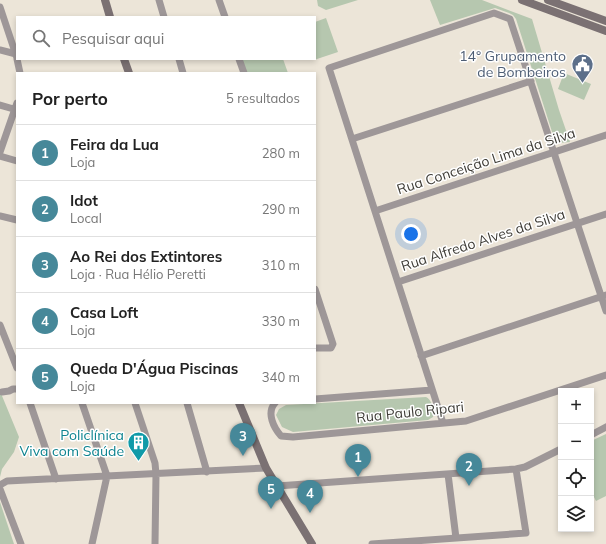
<!DOCTYPE html>
<html lang="pt">
<meta charset="utf-8">
<style>
body{margin:0;font-family:Mulish,sans-serif;background:#f2f2f2;color:#222}
.controls{position:absolute;right:12px;bottom:12px;display:grid;overflow:hidden;border-radius:0px;box-shadow:0 2px 6px #0003}
.controls button{width:36px;height:36px;display:grid;place-items:center;padding:0;border:0;border-bottom:1px solid #e0e0e0;background:#fff;color:#222;font:20px sans-serif}
.you{position:absolute;left:411px;top:234px;width:14px;height:14px;margin:-10px;border:3px solid #fff;border-radius:50%;background:#1a73e8;box-shadow:0 0 0 6px #1a73e833}
.badge{display:grid;place-items:center;width:26px;height:26px;border-radius:50%;background:#468899;color:#fff;font-size:13px;font-weight:700}
.pin{position:absolute;translate:-50% -33px;filter:drop-shadow(0 1px 2px #0008)}
.pin::after{content:'';position:absolute;top:21px;width:14px;height:12px;background:inherit;clip-path:polygon(0 0,100% 0,50% 100%)}
.list{margin:0;padding:0;list-style:none}
h2{display:flex;justify-content:space-between;align-items:center;height:52px;margin:0;padding:0 16px;font-size:17px}
h2 small{font-size:13px;font-weight:400;color:#767676}
.list li{display:grid;grid-template-columns:26px 1fr auto;gap:12px;align-items:center;box-sizing:border-box;height:56px;padding:0 16px;border-top:1px solid #e0e0e0}
.list b{display:block;font-size:15px;white-space:nowrap}
.list p{margin:0;font-size:13px;white-space:nowrap;color:#767676}
.list em{font-size:13px;font-style:normal;color:#767676}
.icon{flex:none;width:22px;height:22px;fill:none;stroke:currentColor;stroke-width:2;stroke-linecap:round;stroke-linejoin:round}
.map{position:relative;flex:none;width:606px;height:544px;overflow:hidden}
.search{position:absolute;background:#fff;box-shadow:0 2px 6px #0003;left:16px;top:16px;width:300px;height:44px;display:flex;align-items:center;gap:10px;box-sizing:border-box;padding:0 14px;border-radius:0px;color:#767676;font-size:15px}
.panel{position:absolute;background:#fff;box-shadow:0 2px 6px #0003;left:16px;top:72px;width:300px;height:332px;border-radius:0px}
.map>svg:first-child{display:block}
</style>
<div class="map">
<svg width="606" height="544" viewBox="0 0 606 544">
<rect width="100%" height="100%" fill="#ece5d8"/>
<!-- green -->
<path fill="#b6c7af" d="M317,0h41l-32,10 -8,-4z
M430,0h52l50,19 27,91 11,32 -11,1 -4,-3 -1,-2 -38,-119 -3,-4 -4,-2 -14,-5 -55,17z
M326,18l12,34 -24,8 1,-38z
M242,59h41l5,14h-42z
M564,73l27,11 -7,16 -26,-11z
M0,391l19,46 -5,15 -12,17 -2,8z
M426,397c6,3 9,14 7,20l-5,3 -135,12 -11,-5 -6,-12 3,-6 7,-4z
M606,434v62l-10,5 -5,-10v-50z
M0,502l14,42h-14z"/>
<g fill="none" stroke-linecap="round" stroke-linejoin="round">
<!-- street -->
<path stroke="#9e9798" stroke-width="7" d="M159,0l5,17
M219,0l6,17
M0,7l17,51
M0,50l16,4
M17,59l3,14
M179,59l4,14
M239,59l5,14
M0,105l17,5
M352,139l179,-58
M0,152l17,-49
M0,156l17,5
M375,211l231,-76
M0,216l17,4
M398,282l208,-68
M315,289l18,55 -2,4h-16
M0,325l17,43
M421,356l185,-61
M2,392l7,-1 4,-2h4
M315,399l117,-9
M30,403l26,76
M82,403l25,73 -15,68
M135,403l20,60 1,11 -1,70
M187,403l20,69
M275,403c-9,10 -1,25 6,33l12,1 173,-16 140,-46
M443,423l-114,-355 165,-55 16,6 96,292
M591,435l15,-8
M448,474l8,64
M0,485l7,-4 259,-13
M277,486l239,-17 9,-2 36,-18
M0,489l21,55
M372,544l154,-11 -10,-64"/>
<!-- secondary -->
<path stroke="#7b7173" stroke-width="8" d="M105,0l5,17
M522,0l84,31
M548,0l58,21
M124,59l5,14
M239,403l27,65 46,76"/>
</g>
<!-- icons -->
<defs>
<symbol id="civic-pin" viewBox="-11 -11 22 30"><path d="M0 17L-7.5 6A9.5 9.5 0 1 1 7.5 6Z" fill="#5c6f8a" stroke="#fff"/><path d="M-.6-6.5H3V-4.5H.6V-3L4-1V1h2V6H-6V1h2V-1L-.6-3ZM-1.2 2.5V6h2.4V2.5Z" fill="#fff"/></symbol>
<symbol id="building-pin" viewBox="-11 -11 22 30"><path d="M0 17L-7.5 6A9.5 9.5 0 1 1 7.5 6Z" fill="#0f9aa8" stroke="#fff"/><path d="M-4-6H4V6H1V3H-1V6H-4ZM-2.5-4.3h1.7v1.8h-1.7ZM.8-4.3h1.7v1.8H.8ZM-2.5-1h1.7V.8h-1.7ZM.8-1h1.7V.8H.8Z" fill="#fff"/></symbol>
</defs>
<g fill-rule="evenodd">
<use href="#civic-pin" x="570" y="52" width="25" height="34"/>
<use href="#building-pin" x="126" y="430" width="25" height="34"/>
</g>
<g text-anchor="middle" stroke-width="3" stroke-linejoin="round" paint-order="stroke">
<!-- service labels -->
<g font-size="14" fill="#4e5e75" stroke="#fff" text-anchor="end">
<text x="566" y="61">14° Grupamento<tspan x="566" dy="16">de Bombeiros</tspan></text>
</g>
<!-- street labels -->
<g font-size="14" fill="#3f3d37" stroke="#fff">
<text transform="translate(486 161) rotate(-18)" y="5">Rua Conceição Lima da Silva</text>
<text transform="translate(483 240) rotate(-18)" y="5">Rua Alfredo Alves da Silva</text>
<text transform="translate(410 412) rotate(-6)" y="5">Rua Paulo Ripari</text>
</g>
<!-- culture labels -->
<g font-size="14" fill="#0d838f" stroke="#fff" text-anchor="end">
<text x="124" y="440">Policlínica<tspan x="124" dy="16">Viva com Saúde</tspan></text>
</g>
</g>
</svg>
<div class="controls">
<button>+</button>
<button>−</button>
<button><svg class="icon" aria-label="locate" viewBox="0 0 24 24"><circle cx="12" cy="12" r="6"/><path d="M12 2v4M12 18v4M2 12h4M18 12h4"/></svg></button>
<button><svg class="icon" aria-label="layers" viewBox="0 0 24 24"><path d="M12 4l9 5-9 5-9-5zM3 14l9 5 9-5"/></svg></button>
</div>
<div class="you"></div>
<div class="pin badge" style="left:358px;top:477px">1</div>
<div class="pin badge" style="left:469px;top:486px">2</div>
<div class="pin badge" style="left:243px;top:456px">3</div>
<div class="pin badge" style="left:310px;top:513px">4</div>
<div class="pin badge" style="left:271px;top:509px">5</div>
<div class="search"><svg class="icon" aria-label="search" viewBox="0 0 24 24"><circle cx="10" cy="10" r="6"/><path d="M15 15l6 6"/></svg>Pesquisar aqui</div>
<section class="panel">
<h2>Por perto<small>5 resultados</small></h2>
<ul class="list">
<li><span class="badge">1</span><div><b>Feira da Lua</b><p>Loja</p></div><em>280 m</em></li>
<li><span class="badge">2</span><div><b>Idot</b><p>Local</p></div><em>290 m</em></li>
<li><span class="badge">3</span><div><b>Ao Rei dos Extintores</b><p>Loja · Rua Hélio Peretti</p></div><em>310 m</em></li>
<li><span class="badge">4</span><div><b>Casa Loft</b><p>Loja</p></div><em>330 m</em></li>
<li><span class="badge">5</span><div><b>Queda D'Água Piscinas</b><p>Loja</p></div><em>340 m</em></li>
</ul>
</section>
</div>
